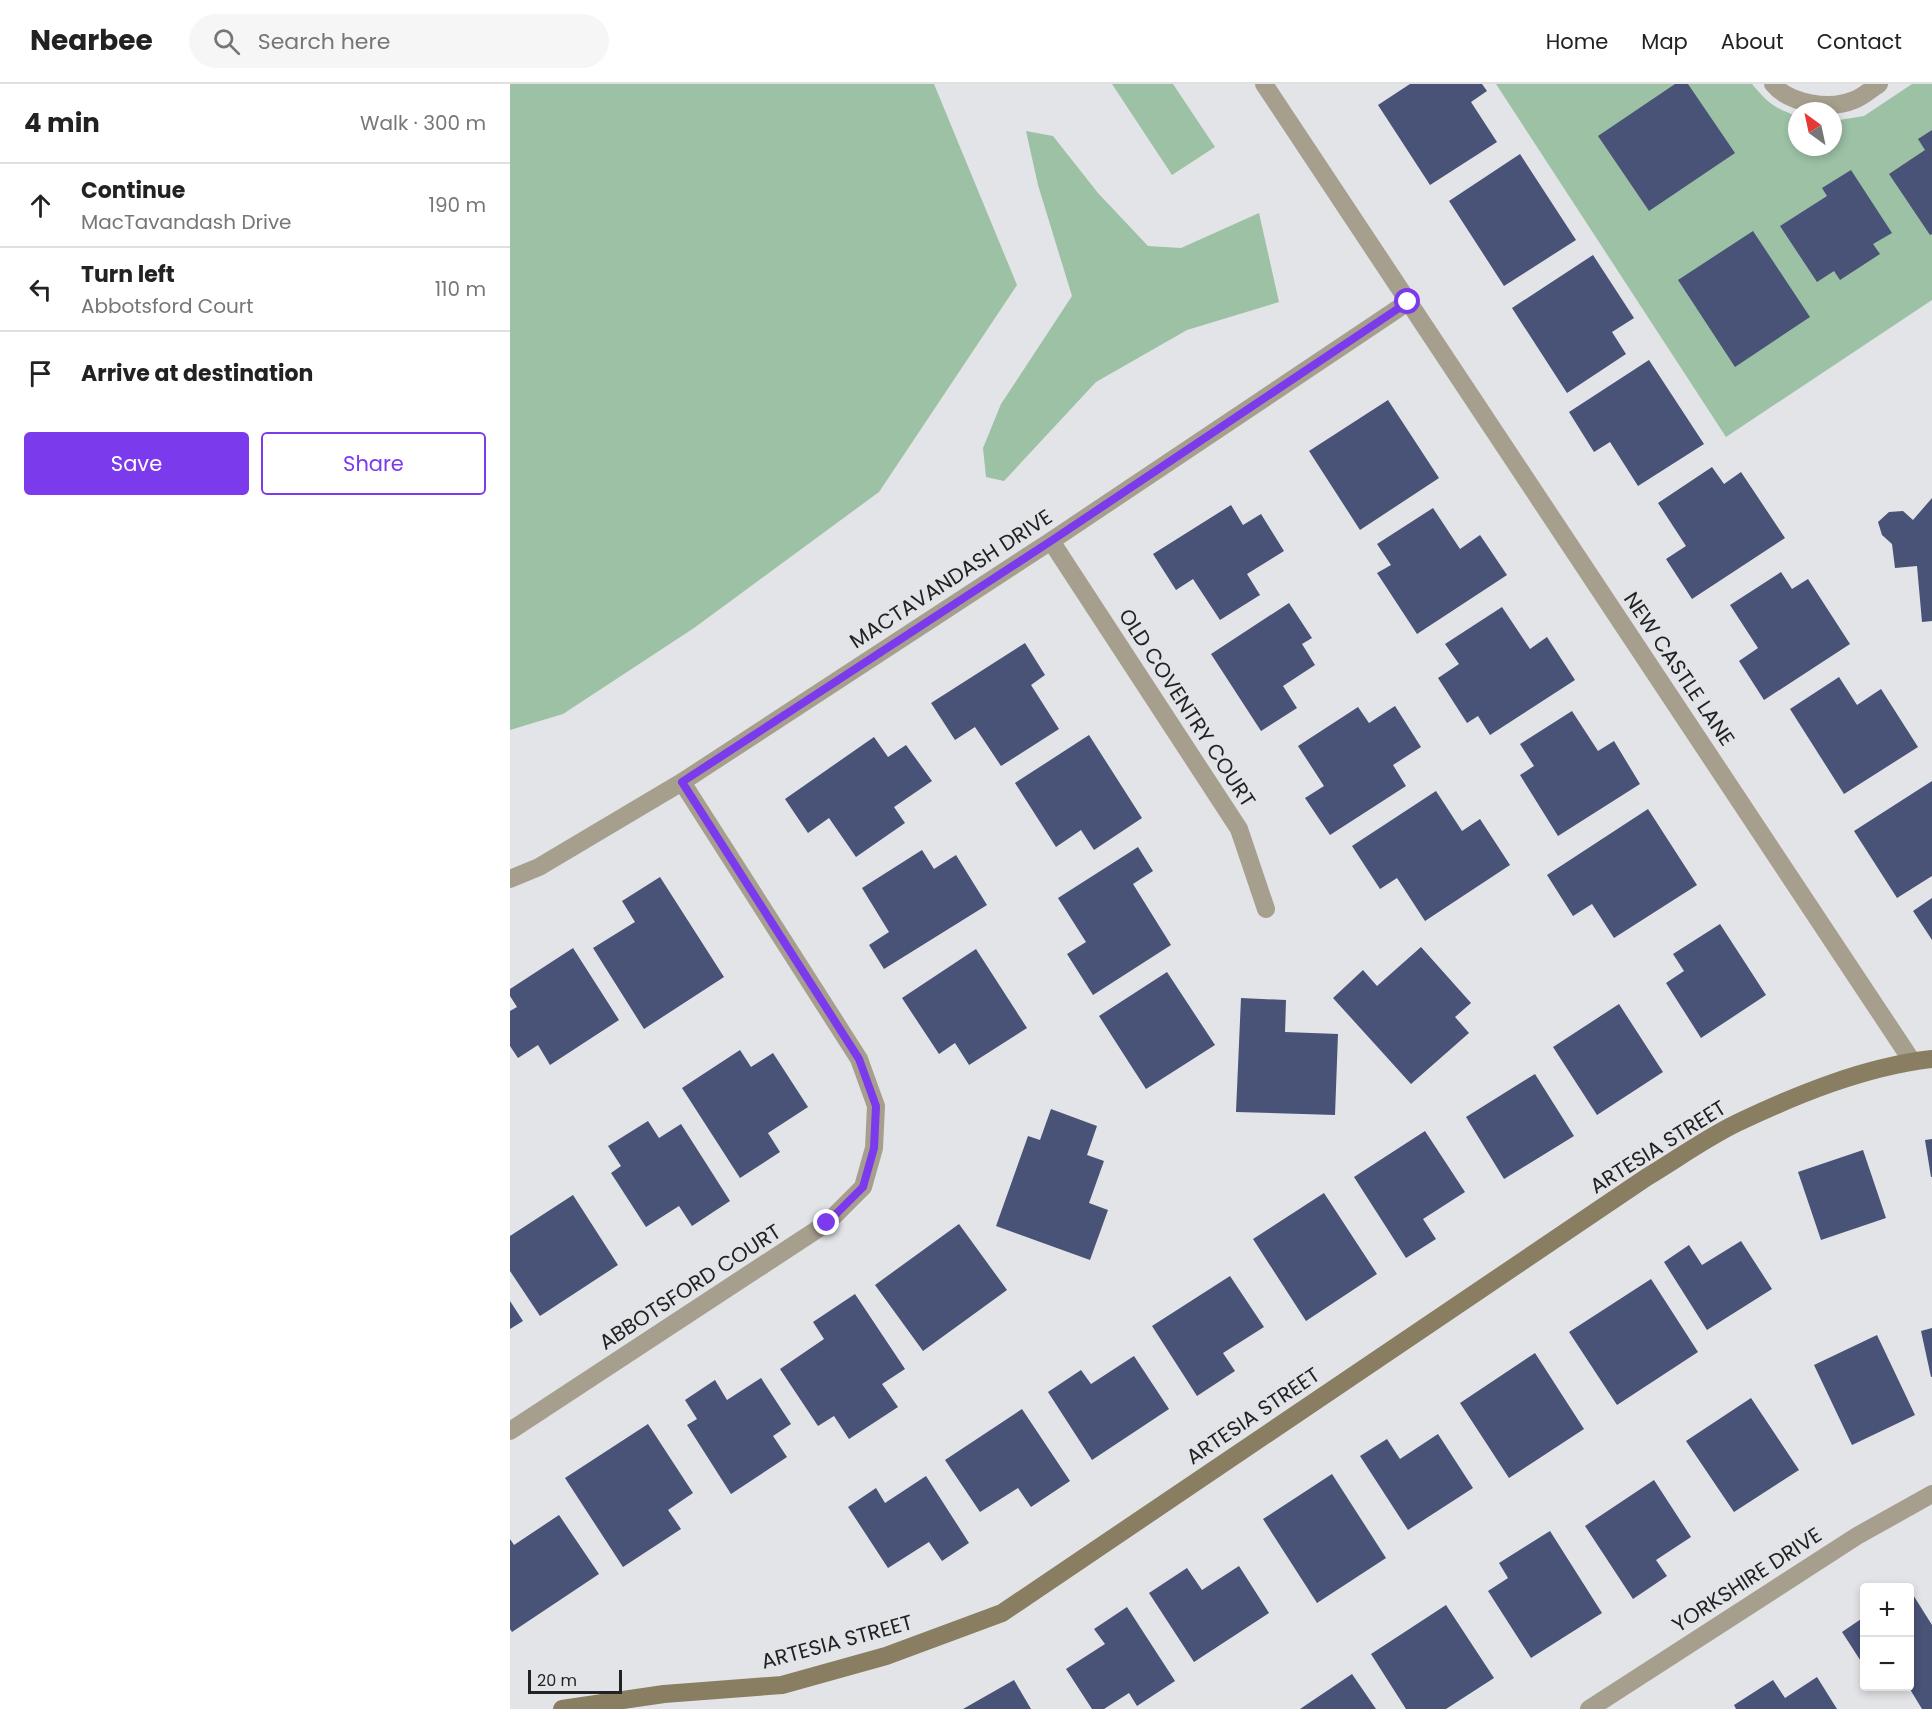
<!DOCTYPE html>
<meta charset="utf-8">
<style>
body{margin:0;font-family:Poppins,sans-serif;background:#f6f6f6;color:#222}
.controls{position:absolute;right:18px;bottom:18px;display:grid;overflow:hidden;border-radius:6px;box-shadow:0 3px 9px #0003}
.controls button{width:54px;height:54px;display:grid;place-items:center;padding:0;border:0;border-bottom:2px solid #e0e0e0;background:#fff;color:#222;font:30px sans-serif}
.compass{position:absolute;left:1278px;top:18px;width:54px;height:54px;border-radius:50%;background:#fff;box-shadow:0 3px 9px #0003;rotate:327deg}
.scale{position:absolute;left:18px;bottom:15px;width:94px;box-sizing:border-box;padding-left:6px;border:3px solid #212223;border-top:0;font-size:16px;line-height:21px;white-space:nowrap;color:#212223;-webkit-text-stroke:4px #e3e4e7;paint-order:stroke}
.stop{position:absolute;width:18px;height:18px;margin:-14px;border:4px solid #7c3aed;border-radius:50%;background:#fff}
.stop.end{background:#7c3aed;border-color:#fff;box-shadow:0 2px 6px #0008}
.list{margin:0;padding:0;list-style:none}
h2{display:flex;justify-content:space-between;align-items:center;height:78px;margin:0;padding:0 24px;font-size:26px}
h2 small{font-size:20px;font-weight:400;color:#767676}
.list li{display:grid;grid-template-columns:39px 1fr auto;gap:18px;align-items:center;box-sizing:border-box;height:84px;padding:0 24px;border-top:2px solid #e0e0e0}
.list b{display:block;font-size:22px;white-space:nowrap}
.list p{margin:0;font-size:20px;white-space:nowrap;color:#767676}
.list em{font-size:20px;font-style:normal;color:#767676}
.actions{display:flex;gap:12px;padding:18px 24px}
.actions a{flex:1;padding:14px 0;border:2px solid #7c3aed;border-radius:6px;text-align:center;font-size:21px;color:#7c3aed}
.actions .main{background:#7c3aed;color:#fff}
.icon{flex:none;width:33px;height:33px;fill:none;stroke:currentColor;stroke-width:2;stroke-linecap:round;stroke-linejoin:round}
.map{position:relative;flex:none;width:1422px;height:1625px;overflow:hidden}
header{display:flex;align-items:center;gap:36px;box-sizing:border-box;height:84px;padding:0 30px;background:#fff;border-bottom:2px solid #e0e0e0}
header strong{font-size:28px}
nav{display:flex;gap:33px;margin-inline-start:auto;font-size:21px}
.search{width:420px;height:54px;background:#f6f6f6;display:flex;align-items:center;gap:15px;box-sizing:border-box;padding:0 21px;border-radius:33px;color:#767676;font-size:22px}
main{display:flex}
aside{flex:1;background:#fff}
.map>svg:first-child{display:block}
</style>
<header>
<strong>Nearbee</strong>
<div class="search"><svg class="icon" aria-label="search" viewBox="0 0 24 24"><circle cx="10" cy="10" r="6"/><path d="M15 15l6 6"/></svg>Search here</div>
<nav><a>Home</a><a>Map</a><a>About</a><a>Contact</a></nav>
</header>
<main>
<aside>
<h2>4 min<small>Walk · 300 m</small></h2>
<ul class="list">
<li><svg class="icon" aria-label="ahead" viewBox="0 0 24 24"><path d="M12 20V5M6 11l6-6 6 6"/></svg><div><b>Continue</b><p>MacTavandash Drive</p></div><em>190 m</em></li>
<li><svg class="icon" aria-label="left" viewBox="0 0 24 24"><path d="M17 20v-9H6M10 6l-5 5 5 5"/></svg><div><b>Turn left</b><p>Abbotsford Court</p></div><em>110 m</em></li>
<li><svg class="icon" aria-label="arrive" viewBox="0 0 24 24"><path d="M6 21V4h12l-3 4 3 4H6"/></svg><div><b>Arrive at destination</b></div></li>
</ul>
<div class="actions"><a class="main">Save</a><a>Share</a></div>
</aside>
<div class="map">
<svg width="1422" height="1625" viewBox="0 0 1422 1625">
<rect width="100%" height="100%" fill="#e3e4e7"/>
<!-- green -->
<path fill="#9dc1a5" d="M0,0h424l83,201 -138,207 -185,136 -131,86 -53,16z
M602,0h61l42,63 -43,28z
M986,0h256c17,20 21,23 45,32v31h36v-26l31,-5 48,-32h20v216l-206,137z
M516,47l27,5 45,57 50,53 33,2 78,-35 20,89 -92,28 -91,52 -92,99 -18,-4 -3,-29 18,-44 71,-108 -34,-111z"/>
<!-- building -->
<path fill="#495277" d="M900,0h72l5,7 -16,11 26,40 -67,43 -52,-80z
M1165,0h13l47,69 -86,58 -51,-75z
M1422,46v104l-2,1 -41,-61 36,-24 -7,-11z
M1010,70l56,86 -72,46 -55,-85z
M1341,86l41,63 -19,11 7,10 -40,26 -6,-9 -17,11 -37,-56 47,-30 -5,-8z
M1243,147l57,86 -75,50 -57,-87z
M1083,171l41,63 -22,14 14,22 -59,39 -55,-85z
M1139,276l55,84 -66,42 -28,-44 -16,10 -25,-40z
M878,316l51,78 -79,52 -51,-79z
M1202,383l12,17 17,-12 44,66 -93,61 -26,-40 20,-13 -28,-43z
M1422,414v123l-10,1 -5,-56 -22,2 -3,-24 -10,-9 -4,-13 11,-10 14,-1 10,9z
M721,421l12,20 18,-11 23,37 -37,23 13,21 -40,25 -27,-41 -17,11 -23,-36z
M923,424l27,41 20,-14 27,40 -90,59 -40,-61 14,-8 -14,-21z
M1271,488l11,17 16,-10 42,65 -86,56 -25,-39 19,-13 -28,-43z
M779,519l23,35 -10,6 13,21 -32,21 14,22 -36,23 -50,-77z
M992,523l28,42 17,-12 28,43 -85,55 -12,-19 -11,7 -29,-45 21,-14 -14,-20z
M515,559l20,32 -14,10 28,44 -58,37 -26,-39 -20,13 -24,-37z
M1329,593l18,28 24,-16 37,58 -74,47 -54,-85z
M885,622l26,41 -28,18 13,21 -76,49 -25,-37 19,-12 -26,-40 60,-39 11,16z
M1062,627l26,40 16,-10 26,43 -82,52 -38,-61 14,-9 -14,-22z
M579,651l53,83 -48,32 -13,-20 -25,17 -41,-64z
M364,653l14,20 18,-12 26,36 -38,26 11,16 -49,34 -27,-39 -21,15 -23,-34z
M1422,697v95l-35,22 -43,-67z
M926,707l26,40 18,-12 30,46 -85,56 -28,-43 -17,11 -28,-43z
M1138,725l49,76 -83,53 -22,-34 -19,12 -26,-41z
M628,763l15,24 -20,13 38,61 -78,50 -26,-41 19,-12 -28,-44z
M412,766l12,19 22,-14 31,50 -103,64 -15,-24 20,-13 -27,-44z
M150,793l64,100 -80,52 -51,-81 42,-26 -13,-21z
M1422,814v42l-19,-29z
M1210,840l46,71 -65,43 -35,-55 18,-12 -11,-17z
M911,863l50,56 -16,14 14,16 -58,51 -78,-86 30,-28 14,16z
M63,864l46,72 -69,45 -12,-20 -20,13 -8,-12v-35l7,-4 -7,-11v-7z
M466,865l51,79 -58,37 -14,-22 -16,11 -37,-56z
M657,888l48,73 -69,44 -47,-73z
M731,914l45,2 -1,32 53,2 -3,81 -99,-3z
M1109,920l44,68 -66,43 -44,-68z
M230,966l11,17 22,-14 35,54 -40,26 12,19 -40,26 -58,-90z
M1025,990l39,62 -70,43 -38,-62z
M541,1025l46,17 -10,29 17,6 -15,42 19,7 -18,50 -94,-34 32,-90 12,4z
M138,1037l11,17 22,-14 49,77 -38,25 -13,-20 -33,21 -35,-54 10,-7 -13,-20z
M915,1047l40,61 -42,27 13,20 -30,19 -52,-81z
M1422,1055v38h-1l-6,-37z
M1353,1066l23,68 -65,22 -23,-68z
M814,1109l53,81 -71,47 -53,-82z
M63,1111l45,70 -78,51 -30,-45v-35z
M449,1140l48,66 -84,61 -48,-66z
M1231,1157l31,48 -65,41 -43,-68 25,-17 13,20z
M720,1192l34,51 -41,26 12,18 -38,25 -45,-70z
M1141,1195l47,73 -81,53 -48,-73z
M345,1210l50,75 -23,15 16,23 -49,32 -15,-23 -16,10 -38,-57 44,-30 -11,-17z
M0,1217l13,20 -13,8z
M1422,1244v49h-1l-10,-46z
M1367,1251l38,80 -63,30 -38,-80z
M1025,1269l49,76 -75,49 -49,-75z
M624,1272l35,53 -77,51 -44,-68 33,-22 10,14z
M251,1294l30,46 -18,12 14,21 -56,37 -44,-69 10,-6 -12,-19 30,-20 12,20z
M1241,1314l48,72 -65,42 -48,-71z
M512,1325l48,72 -39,26 -13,-19 -38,24 -35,-52z
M138,1340l45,69 -25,17 13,19 -58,38 -58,-89z
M928,1350l35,54 -65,42 -48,-74 27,-17 13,20z
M822,1390l54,84 -69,45 -54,-84z
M416,1392l43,67 -27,18 -13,-19 -41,26 -40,-61 28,-19 9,15z
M1144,1396l37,57 -35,23 11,16 -34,23 -48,-73z
M49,1431l40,59 -87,58 -2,-3v-90l4,6z
M1040,1447l52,82 -71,45 -43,-67 20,-13 -9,-15z
M729,1482l30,47 -75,49 -45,-69 38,-25 15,22z
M1400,1506l22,35v84h-10l-14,-23h2z
M936,1521l48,73 -48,31h-40l-35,-55z
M617,1523l48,74 -38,25 -8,-13 -25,16h-12l-26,-40 39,-25 -11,-15z
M1354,1533v49l-22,-34z
M842,1590l24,35h-76z
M1307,1593l20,32h-101l-2,-4 39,-25 12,18z
M504,1596l17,29h-68z"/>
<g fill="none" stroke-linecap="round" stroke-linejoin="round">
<!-- street -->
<path stroke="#a79f8d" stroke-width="18" d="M754,0l648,977
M1263,0c16,20 58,26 81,16 9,-3 17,-11 25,-16
M541,457l188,288 27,80
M0,795l29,-12 143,-85 369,-241 357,-239
M0,1347l317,-208 36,-36 11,-39 2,-42 -17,-47 -177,-277
M1079,1625l268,-173 75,-42"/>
<!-- secondary -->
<path stroke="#897e62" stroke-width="18" d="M52,1625l102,-15 118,-9 104,-29 116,-43 645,-436c30,-18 59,-39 90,-54 61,-29 127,-56 195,-64"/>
</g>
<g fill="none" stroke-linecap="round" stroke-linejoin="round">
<!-- route -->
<path stroke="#7c3aed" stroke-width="8" d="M317,1139l36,-36 11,-39 2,-42 -17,-47 -177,-277 369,-241 357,-239"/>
</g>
<g text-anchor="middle" stroke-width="6" stroke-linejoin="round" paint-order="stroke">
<!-- street labels -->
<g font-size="21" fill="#212223" stroke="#e3e4e7">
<text transform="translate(441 495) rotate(-33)" y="7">MACTAVANDASH DRIVE</text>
<text transform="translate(1169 585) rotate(56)" y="7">NEW CASTLE LANE</text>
<text transform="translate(677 624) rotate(57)" y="7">OLD COVENTRY COURT</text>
<text transform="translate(1148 1063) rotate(-32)" y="7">ARTESIA STREET</text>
<text transform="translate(180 1203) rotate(-33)" y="7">ABBOTSFORD COURT</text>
<text transform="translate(743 1332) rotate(-34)" y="7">ARTESIA STREET</text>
<text transform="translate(1237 1496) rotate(-33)" y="7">YORKSHIRE DRIVE</text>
<text transform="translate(327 1558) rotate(-15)" y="7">ARTESIA STREET</text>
</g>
</g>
</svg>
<div class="controls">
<button>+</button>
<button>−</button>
</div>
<svg class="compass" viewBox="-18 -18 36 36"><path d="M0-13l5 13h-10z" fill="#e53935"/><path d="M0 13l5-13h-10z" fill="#767676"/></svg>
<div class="scale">20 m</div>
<div class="stop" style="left:898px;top:218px"></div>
<div class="stop end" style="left:317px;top:1139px"></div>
</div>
</main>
